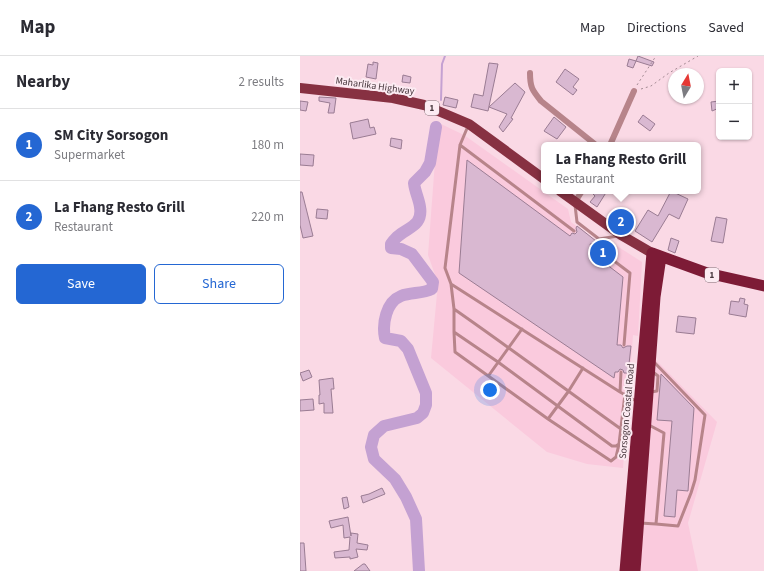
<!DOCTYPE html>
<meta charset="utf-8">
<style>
body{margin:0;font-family:"Source Sans 3",sans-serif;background:#f2f2f3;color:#2b2b33}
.controls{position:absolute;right:12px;top:12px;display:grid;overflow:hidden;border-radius:6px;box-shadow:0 1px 3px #0004}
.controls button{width:36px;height:36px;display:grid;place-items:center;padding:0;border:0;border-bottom:1px solid #e1e1e2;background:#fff;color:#2b2b33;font:20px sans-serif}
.compass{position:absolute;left:368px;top:12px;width:36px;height:36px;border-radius:50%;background:#fff;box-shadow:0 1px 3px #0004;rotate:10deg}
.you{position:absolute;left:190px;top:334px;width:14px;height:14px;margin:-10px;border:3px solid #fff;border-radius:50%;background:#1a73e8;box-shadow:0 0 0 6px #1a73e833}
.badge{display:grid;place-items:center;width:26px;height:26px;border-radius:50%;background:#2467d3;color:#fff;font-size:13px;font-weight:700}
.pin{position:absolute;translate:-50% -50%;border:2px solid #fff;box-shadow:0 1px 4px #0006}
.popup{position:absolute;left:241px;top:86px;width:160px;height:52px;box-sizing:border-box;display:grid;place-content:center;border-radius:6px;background:#fff;filter:drop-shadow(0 1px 3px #0005);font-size:13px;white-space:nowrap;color:#7c7c81}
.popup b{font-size:15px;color:#2b2b33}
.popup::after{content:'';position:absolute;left:50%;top:100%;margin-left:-8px;border:8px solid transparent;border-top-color:#fff}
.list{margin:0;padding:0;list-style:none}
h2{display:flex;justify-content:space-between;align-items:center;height:52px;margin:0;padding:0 16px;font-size:17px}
h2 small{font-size:13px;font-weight:400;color:#7c7c81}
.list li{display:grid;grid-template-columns:26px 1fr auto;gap:12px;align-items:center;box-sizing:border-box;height:72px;padding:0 16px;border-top:1px solid #e1e1e2}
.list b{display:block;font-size:15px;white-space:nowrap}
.list p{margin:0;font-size:13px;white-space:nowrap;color:#7c7c81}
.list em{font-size:13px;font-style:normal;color:#7c7c81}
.actions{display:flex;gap:8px;padding:12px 16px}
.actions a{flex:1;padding:9px 0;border:1px solid #2467d3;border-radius:6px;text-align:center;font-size:14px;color:#2467d3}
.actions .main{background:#2467d3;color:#fff}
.map{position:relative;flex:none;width:464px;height:515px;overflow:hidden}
header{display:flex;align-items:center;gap:24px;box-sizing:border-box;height:56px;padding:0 20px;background:#fff;border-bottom:1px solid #e1e1e2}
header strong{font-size:19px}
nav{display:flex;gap:22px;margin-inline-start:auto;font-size:14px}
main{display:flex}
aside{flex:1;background:#fff}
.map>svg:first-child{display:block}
</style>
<header>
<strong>Map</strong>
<nav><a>Map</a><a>Directions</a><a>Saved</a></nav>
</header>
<main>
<aside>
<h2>Nearby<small>2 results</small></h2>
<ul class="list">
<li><span class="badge">1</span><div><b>SM City Sorsogon</b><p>Supermarket</p></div><em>180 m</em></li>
<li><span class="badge">2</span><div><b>La Fhang Resto Grill</b><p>Restaurant</p></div><em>220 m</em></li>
</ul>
<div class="actions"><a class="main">Save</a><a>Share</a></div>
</aside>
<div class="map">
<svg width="464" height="515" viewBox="0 0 464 515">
<rect width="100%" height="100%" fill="#fad9e5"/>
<!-- built -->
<path fill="#facadd" d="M141,68l23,11 104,74 3,13 28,22 18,2 25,16 -4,74 -5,-1 -10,133 -36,-4 -40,-12 -116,-94 7,-75 -10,-28 7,-94z
M356,304l61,62 -29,101 10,48h-58z"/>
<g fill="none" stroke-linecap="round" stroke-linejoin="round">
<!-- stream -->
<path stroke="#c4a1d2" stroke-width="2" d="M141,44l1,-36 3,-8"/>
<!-- river -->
<path stroke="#c4a1d2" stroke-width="12" d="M119,515l-3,-52 -10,-22 -11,-18 -21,-20 -3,-12 3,-12 10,-9 33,-8 6,-5 3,-8v-12l-18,-44 -7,-8 -16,-3c-3,-14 1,-36 16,-42 10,-4 21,-2 31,-7l1,-7 -21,-28 -11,-5 -10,-1v-4c2,-3 4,-5 6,-7 11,-10 26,-11 23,-30 -1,-8 -5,-15 -6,-24l11,-11 5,-9 6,-36"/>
</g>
<!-- building -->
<path fill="#d9b8d1" stroke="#9a7c93" d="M338,0l16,6 -2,4 -16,-5z
M329,3l7,2 -3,7 -6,-2z
M73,6l5,1 -2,16 -10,-2 2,-13 5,1z
M189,7l9,1 -10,47 -17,-4 3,-13 9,2z
M265,13l14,10 -6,8 4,3 -4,5 -17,-13z
M103,19l8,2 -1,6 -8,-1z
M215,27l10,9 -14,26 2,1 -10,13 -4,-5 8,-13 -18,-7z
M19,41l17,1 -2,15h-6l2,-10 -11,-2z
M145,41l13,3 -2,8 -13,-3z
M0,45l8,1 -2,9 -6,-1z
M419,45v7l-7,3 -1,-9z
M343,59l12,9 -5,7 -12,-9z
M254,61l12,10 -9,12 -13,-8z
M68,63l2,9 4,-1 2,7 -23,5 -3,-16z
M91,82l11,2 -1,9 -11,-3z
M0,98l14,1 -1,11 -13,-1z
M167,104l103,76 2,-3 3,1 2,-2 -1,-4 1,-2 19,15 -1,2 -5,1 1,3 -2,4 34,26 -6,68h4l2,3 4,-2h4l-3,27h-4l-1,-3 -3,-1 -2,3h-3l-1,6 -155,-105z
M290,135h17l-10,16 -7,-5 5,-6z
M371,135l17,8 -9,20 -10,-5 -17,28 -17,-11 13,-21 10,6z
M0,136h2l11,44 -10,2 -3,-13z
M17,153l11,1 -1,9 -11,-1z
M416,161l11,2 -4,24 -12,-2z
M371,182l8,3 -4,12 -7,-3z
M440,242l5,1 -1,5 4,1 -2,12 -17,-3 2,-13 8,1z
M378,260l18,2 -2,16 -18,-2z
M9,314l3,7 -9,4 -3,-8z
M361,318l33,34 -6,83 -11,-1 -2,27 -11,-1 8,-95 -15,-1z
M33,322l1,11h-3l2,24h-9v-10l-5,1v-9h1l-1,-15z
M13,343l1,11 -14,1v-11z
M82,432l3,6 -22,9 -2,-7 8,-2z
M47,441l2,10 -5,2 -2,-11z
M48,461l3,19v-3l7,1 -1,9 11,2 -1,5 -11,-1 2,8 -8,2v-2l-15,1 -1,-6 15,-2 1,-13 -6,1 -1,-13 -12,3 -2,-7z
M0,487h4l2,28h-6z
M63,508h2l5,7h-16z"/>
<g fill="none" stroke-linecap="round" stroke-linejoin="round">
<!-- path -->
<path stroke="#a38a93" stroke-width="1" stroke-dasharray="2 3" stroke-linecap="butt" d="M337,29l19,-29
M341,33l10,-3 18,-13 29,-17"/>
<!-- service -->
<path stroke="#b7848a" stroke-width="3" d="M168,70l-8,19 -15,123 6,16 169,108 16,9
M160,89l114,86
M275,149l2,17 22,17 19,-3
M293,189l37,28 -6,72
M151,228l3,25v23l44,30 114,84h4l3,-2 6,-50
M154,253c56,39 111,80 167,120
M154,276l1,20 93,67 63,42 5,-4 3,-13
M353,305l52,54 -10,65 -4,13 -13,33 -22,-2
M189,319l33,-46
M320,336l1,-20
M351,336l6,-1 1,-15 -5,-4
M248,363l20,-27 15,-24
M340,467l16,1 8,-91 -17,-9"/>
<!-- minor -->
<path stroke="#b7848a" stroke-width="6" d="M230,17c0,14 2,17 11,28l55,44
M310,89l24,-54
M275,146l7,-11"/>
<!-- primary -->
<path stroke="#873142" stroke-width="10" d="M0,32l93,10 31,7 45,19 75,55
M260,135l61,44 31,18"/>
<!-- trunk -->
<path stroke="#7d1b36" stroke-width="11" d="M325,515l27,-318 55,20 57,13
M335,515l20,-274 6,-40"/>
</g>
<g text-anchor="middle" stroke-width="4" stroke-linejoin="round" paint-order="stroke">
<!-- shield labels -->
<g fill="#fcebf2" stroke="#7d6d73" stroke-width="1">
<rect x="125" y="45" width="14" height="14" rx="3"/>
<rect x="405" y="212" width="14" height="14" rx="3"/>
</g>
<g font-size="9" font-weight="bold" fill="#47373d">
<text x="132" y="55">1</text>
<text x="412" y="222">1</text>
</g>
<!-- street labels -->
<g font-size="10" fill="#47373d" stroke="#fcebf2">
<text transform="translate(75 29) rotate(8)" y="4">Maharlika Highway</text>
<text transform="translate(326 355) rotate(-85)" y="4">Sorsogon Coastal Road</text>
</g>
</g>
</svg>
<div class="controls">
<button>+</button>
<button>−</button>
</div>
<svg class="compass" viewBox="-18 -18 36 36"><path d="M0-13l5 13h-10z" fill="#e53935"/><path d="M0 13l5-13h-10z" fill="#7c7c81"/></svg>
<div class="you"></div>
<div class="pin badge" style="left:303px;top:197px">1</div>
<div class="pin badge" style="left:321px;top:166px">2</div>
<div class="popup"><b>La Fhang Resto Grill</b>Restaurant</div>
</div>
</main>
